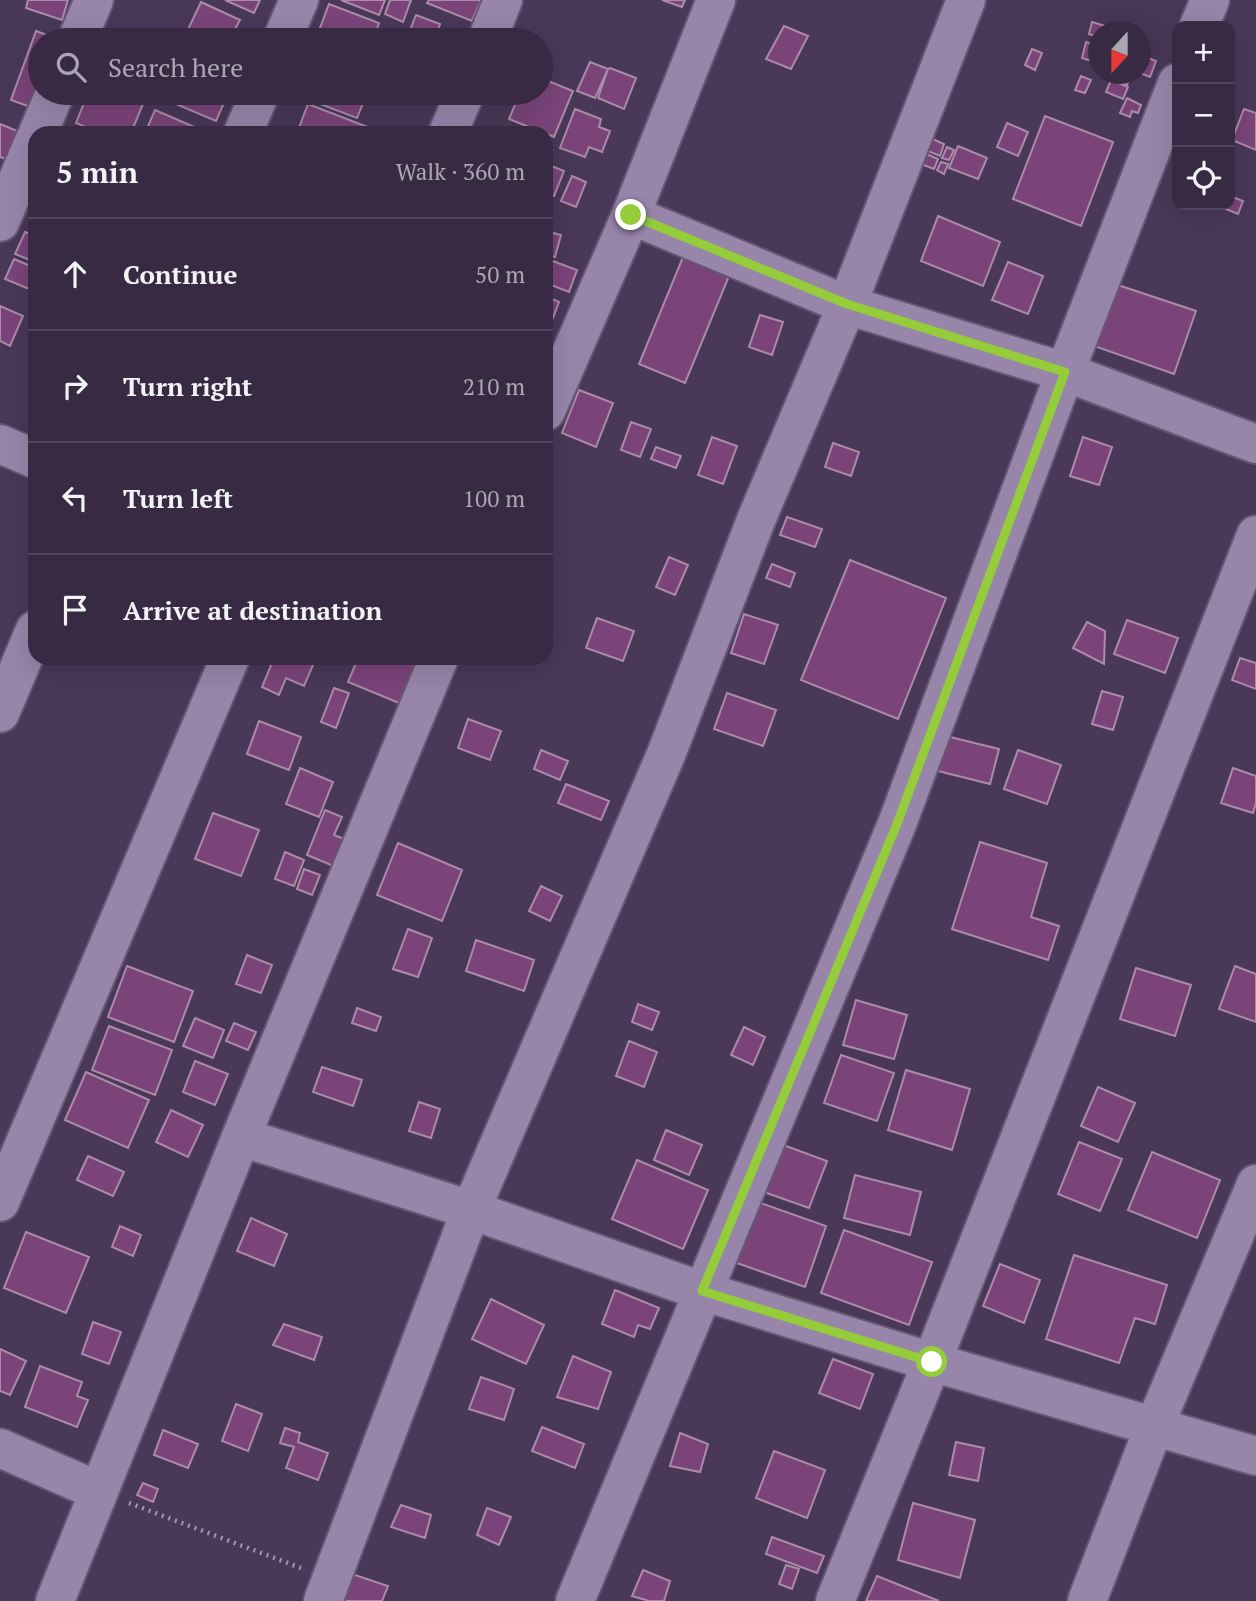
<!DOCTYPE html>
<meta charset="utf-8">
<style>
body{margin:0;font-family:"PT Serif",serif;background:#42364d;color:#f1f3f6}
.controls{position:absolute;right:21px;top:21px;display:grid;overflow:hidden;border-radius:14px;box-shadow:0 7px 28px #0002}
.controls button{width:63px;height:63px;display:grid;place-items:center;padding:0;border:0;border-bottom:2px solid #51465b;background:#372a42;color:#f1f3f6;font:35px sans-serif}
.compass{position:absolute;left:1088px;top:21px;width:63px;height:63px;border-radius:50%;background:#372a42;box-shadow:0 7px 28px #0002;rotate:201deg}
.stop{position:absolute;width:21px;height:21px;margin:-16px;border:5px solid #95cc3a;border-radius:50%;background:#fff}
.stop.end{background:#95cc3a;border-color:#fff;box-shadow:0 2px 7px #0008}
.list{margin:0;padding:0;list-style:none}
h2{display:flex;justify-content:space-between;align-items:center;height:91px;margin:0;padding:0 28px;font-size:30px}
h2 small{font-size:23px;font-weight:400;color:#aaa7b2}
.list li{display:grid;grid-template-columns:46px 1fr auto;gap:21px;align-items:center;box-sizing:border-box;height:112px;padding:0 28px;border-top:2px solid #51465b}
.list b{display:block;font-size:26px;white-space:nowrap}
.list em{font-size:23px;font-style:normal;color:#aaa7b2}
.icon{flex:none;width:38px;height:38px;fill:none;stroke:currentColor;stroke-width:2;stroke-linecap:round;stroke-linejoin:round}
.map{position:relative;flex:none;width:1256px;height:1601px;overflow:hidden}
.search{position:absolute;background:#372a42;box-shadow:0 7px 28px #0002;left:28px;top:28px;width:525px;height:77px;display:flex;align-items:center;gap:18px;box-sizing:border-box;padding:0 24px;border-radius:38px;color:#aaa7b2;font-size:26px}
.panel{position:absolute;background:#372a42;box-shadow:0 7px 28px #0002;left:28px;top:126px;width:525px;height:539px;border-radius:21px}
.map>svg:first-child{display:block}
</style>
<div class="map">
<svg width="1256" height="1601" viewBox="0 0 1256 1601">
<rect width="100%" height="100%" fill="#493858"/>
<!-- building -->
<path fill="#7a4479" stroke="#ab8ba9" stroke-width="2" d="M28,0h40l-6,20 -36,-12z
M225,0h35l-6,13z
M341,0h44l-6,15z
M390,0h21l-8,22 -18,-8z
M429,0h52l-9,21 -45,-18z
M662,0h23l-3,7z
M201,2l39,18 -6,11 15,9h-66z
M329,4l50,19 -6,17h-45l-11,-4z
M416,15l24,9 -6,16h-28z
M1092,22l23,7 -1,3h-16v5l-9,-3z
M784,26l24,10 -17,33 -25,-10z
M36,31l19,7 -1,2h-14v38l-10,29 -19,-7z
M1086,42l12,4v17l-16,-5z
M1032,49l10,4 -7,17 -10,-5z
M1141,55l15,6 -6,16 -10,-4z
M590,62l18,7 -13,29 -18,-7z
M610,68l26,10 -12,31 -26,-11 10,-29z
M1100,74h31l-4,11z
M1081,76l10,4 -6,13 -10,-3z
M541,78l32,13 -19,46 -45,-18 11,-26h21z
M1111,80l17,7 -5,12 -17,-7z
M88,93h41l16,6 -14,34h-31l-24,-10z
M175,93h49l4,1 -12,27 -45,-19z
M291,93h76l-10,25z
M1127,98l14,7 -3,8 -6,-2 -2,6 -10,-4z
M308,104l75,29h-86z
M575,109l26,10 -2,8 11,4 -8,21 -13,-5 -4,10 -25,-9z
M1244,109l12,4v37l-24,-10z
M155,110l44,19 -2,4h-52z
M1045,116l68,26 -32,84 -68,-27z
M1007,123l21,9 -10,24 -21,-9z
M0,124l27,11 -11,28 -16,-6z
M928,137l16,7 -4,12 -17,-7z
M958,146l29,12 -9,21 -29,-11z
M947,147l7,3 -5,10 -7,-2z
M922,152l16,7 -4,10 -16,-6z
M941,162l7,2 -4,10 -7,-4z
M549,165l15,6 -10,25 -8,-3v-21z
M572,176l14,6 -10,25 -15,-6z
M1230,196l13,5 -5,13 -22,-9h14z
M938,216l62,26 -17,44 -62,-25z
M546,231l15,4 -6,22 -9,-3z
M25,232l10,4v26l-20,-8z
M683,257l46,19 -44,107 -46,-19z
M14,259l21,9 -1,23 -29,-12z
M550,260l27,10 -8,22 -23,-9v-13z
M1008,262l35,14 -15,38 -36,-14z
M1115,284l81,27 -22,63 -80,-28z
M546,296l13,6 -8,21 -5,-2z
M0,306l23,10 -13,30 -10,-5z
M760,315l23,7 -11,33 -23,-8z
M579,390l34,13 -17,44 -34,-14z
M631,422l20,7 -11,28 -19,-7z
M712,437l25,9 -14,38 -25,-9z
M1083,437l29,10 -13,38 -29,-9z
M833,443l26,9 -8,24 -26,-9z
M656,447l25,9 -5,12 -25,-9z
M787,517l35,12 -7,18 -35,-12z
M669,557l19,8 -13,30 -19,-8z
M850,560l96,38 -48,121 -97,-39z
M772,564l23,9 -5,14 -24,-9z
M744,614l34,11 -14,39 -33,-11z
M597,618l37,13 -11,30 -37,-13z
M1127,620l51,18 -13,35 -51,-19z
M1087,622l18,9 -1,33 -31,-16z
M274,658h42l-12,28 -18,-8 -7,17 -17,-8z
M358,658h42l15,6 -16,39 -51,-21z
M1240,658l16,5v26l-24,-9z
M334,688l15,5 -13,35 -15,-6z
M1102,691l21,6 -10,33 -21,-6z
M727,693l49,17 -13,36 -49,-17z
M468,719l33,12 -11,29 -32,-12z
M259,721l42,16 -12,33 -42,-16z
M946,736l53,13 -9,35 -52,-13z
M541,750l27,11 -8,19 -26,-11z
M1018,750l43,15 -14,39 -43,-15z
M300,768l33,14 -14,35 -33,-13z
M1233,768l23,8v27l-3,10 -32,-10z
M566,784l43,17 -8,19 -43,-17z
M325,810l17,7 -8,18 20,8 -11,27 -36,-15z
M213,813l46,17 -18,46 -46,-17z
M980,842l67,21 -16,54 28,9 -11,34 -96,-31z
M398,843l64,27 -20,51 -65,-26z
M285,852l19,8 -10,26 -19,-7z
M304,869l16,6 -8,20 -15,-6z
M541,886l21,10 -12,25 -21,-10z
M408,929l24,9 -14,39 -25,-8z
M476,940l58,20 -10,31 -58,-20z
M247,955l25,10 -11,28 -25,-9z
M127,966l66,25 -19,51 -66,-25z
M1235,966l21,8v48l-37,-13z
M1136,968l55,17 -16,51 -55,-17z
M856,1000l51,15 -13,44 -51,-14z
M638,1004l21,8 -7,18 -20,-8z
M357,1008l24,9 -5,14 -24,-8z
M195,1018l29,12 -11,28 -30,-12z
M234,1023l22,9 -8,18 -22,-9z
M109,1026l63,24 -17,45 -63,-25z
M744,1027l21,10 -12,28 -22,-10z
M629,1041l28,11 -13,35 -28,-11z
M841,1055l53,18 -17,48 -53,-18z
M195,1061l33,13 -13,31 -32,-13z
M322,1067l40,13 -9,26 -40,-14z
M906,1070l64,19 -18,61 -64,-20z
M86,1072l63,28 -21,48 -63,-28z
M1098,1087l37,16 -17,39 -37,-16z
M419,1102l21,7 -9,29 -22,-7z
M171,1110l32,15 -15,32 -32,-15z
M666,1130l36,15 -13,30 -35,-15z
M1079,1142l43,17 -22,52 -42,-17z
M778,1143l49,18 -18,47 -48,-17z
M1152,1152l68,28 -23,58 -69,-28z
M88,1156l36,16 -11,24 -36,-16z
M637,1160l71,30 -25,59 -71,-30z
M855,1175l66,17 -11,43 -66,-17z
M752,1200l74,26 -21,61 -74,-26z
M251,1218l36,16 -13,32 -37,-15z
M120,1226l21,9 -8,21 -21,-9z
M844,1230l88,32 -23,63 -88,-32z
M26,1232l63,25 -23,56 -62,-25z
M1074,1255l93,30 -12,39 -20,-6 -16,45 -73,-24z
M1000,1264l40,16 -16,43 -41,-17z
M615,1290l44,18 -9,21 -12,-4 -4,12 -32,-13z
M491,1299l53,26 -18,39 -54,-25z
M93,1322l28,10 -12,32 -27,-10z
M284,1324l38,13 -8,23 -41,-15z
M0,1349l26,12 -16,34 -10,-4z
M573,1356l38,16 -13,37 -41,-12z
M833,1359l40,15 -13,35 -41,-16z
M40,1366l42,16 -5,14 11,4 -11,27 -52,-20z
M481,1377l33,12 -10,31 -35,-11z
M236,1404l26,10 -14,37 -26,-10z
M542,1427l42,17 -9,24 -43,-17z
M285,1428l15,5 -2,9 30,11 -10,27 -32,-12 8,-21 -14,-4z
M163,1430l35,14 -10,24 -34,-13z
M680,1433l28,11 -8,28 -30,-6z
M956,1442l28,6 -6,33 -29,-6z
M774,1451l51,19 -18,48 -51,-20z
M143,1483l15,6 -5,13 -16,-7z
M913,1503l62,17 -15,58 -62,-18z
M401,1505l30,10 -6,23 -34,-11z
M487,1508l24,9 -12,28 -22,-10z
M772,1537l52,19 -7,17 -51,-19z
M786,1565l13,4 -7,20 -13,-5z
M340,1570l48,16 -6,15h-37l-12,-5z
M643,1570l27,11 -6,20h-15l-17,-5z
M877,1576l62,25h-73z"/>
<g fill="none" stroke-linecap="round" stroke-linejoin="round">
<defs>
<path id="minor" d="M1199,26l11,-26
M77,40l17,-40
M282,40l17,-40
M487,40l16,-40
M38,133l17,-40
M243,133l17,-40
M448,133l17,-40
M631,215l216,90 218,67 191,72
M0,222l35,-83
M546,411l85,-196 85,-215
M0,444l35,15
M0,713l35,-83
M241,1137l230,73 231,81 230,71 324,94
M0,1202l230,-544
M0,1448l98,43
M55,1601l186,-464 198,-479
M323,1601l148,-391 196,-458 89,-232 91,-215 119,-305
M575,1601l322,-777 168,-452 112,-289
M835,1601l97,-239 324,-827
M1087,1601l67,-174 102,-243"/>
</defs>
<!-- minor casing -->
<use href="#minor" stroke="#655672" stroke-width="42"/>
<!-- path -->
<path stroke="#a496b0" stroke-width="4.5" stroke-dasharray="2 5" stroke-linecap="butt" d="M129,1503l172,65"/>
<!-- minor -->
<use href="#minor" stroke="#9885aa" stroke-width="38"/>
</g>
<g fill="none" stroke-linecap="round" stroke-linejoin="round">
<!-- route -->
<path stroke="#95cc3a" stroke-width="9" d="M631,215l216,89 218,68 -168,452 -195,467 230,71"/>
</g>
</svg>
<div class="controls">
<button>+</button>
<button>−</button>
<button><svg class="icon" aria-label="locate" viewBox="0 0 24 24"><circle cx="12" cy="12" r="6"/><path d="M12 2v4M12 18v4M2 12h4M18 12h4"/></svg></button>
</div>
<svg class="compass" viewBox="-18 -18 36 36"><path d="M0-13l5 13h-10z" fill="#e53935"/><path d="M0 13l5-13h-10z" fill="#aaa7b2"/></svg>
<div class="stop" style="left:932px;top:1362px"></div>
<div class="stop end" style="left:631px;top:215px"></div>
<div class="search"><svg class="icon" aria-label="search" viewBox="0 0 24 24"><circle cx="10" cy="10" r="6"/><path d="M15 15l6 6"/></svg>Search here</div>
<section class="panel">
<h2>5 min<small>Walk · 360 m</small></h2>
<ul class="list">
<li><svg class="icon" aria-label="ahead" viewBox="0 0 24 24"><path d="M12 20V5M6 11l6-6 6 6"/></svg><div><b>Continue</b></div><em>50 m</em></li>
<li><svg class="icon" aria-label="right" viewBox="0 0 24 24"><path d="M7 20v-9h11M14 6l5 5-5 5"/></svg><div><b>Turn right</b></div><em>210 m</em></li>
<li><svg class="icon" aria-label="left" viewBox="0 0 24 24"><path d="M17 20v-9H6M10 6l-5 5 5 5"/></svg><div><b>Turn left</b></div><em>100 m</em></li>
<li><svg class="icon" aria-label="arrive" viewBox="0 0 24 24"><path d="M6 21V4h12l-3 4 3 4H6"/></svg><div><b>Arrive at destination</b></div></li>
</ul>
</section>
</div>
